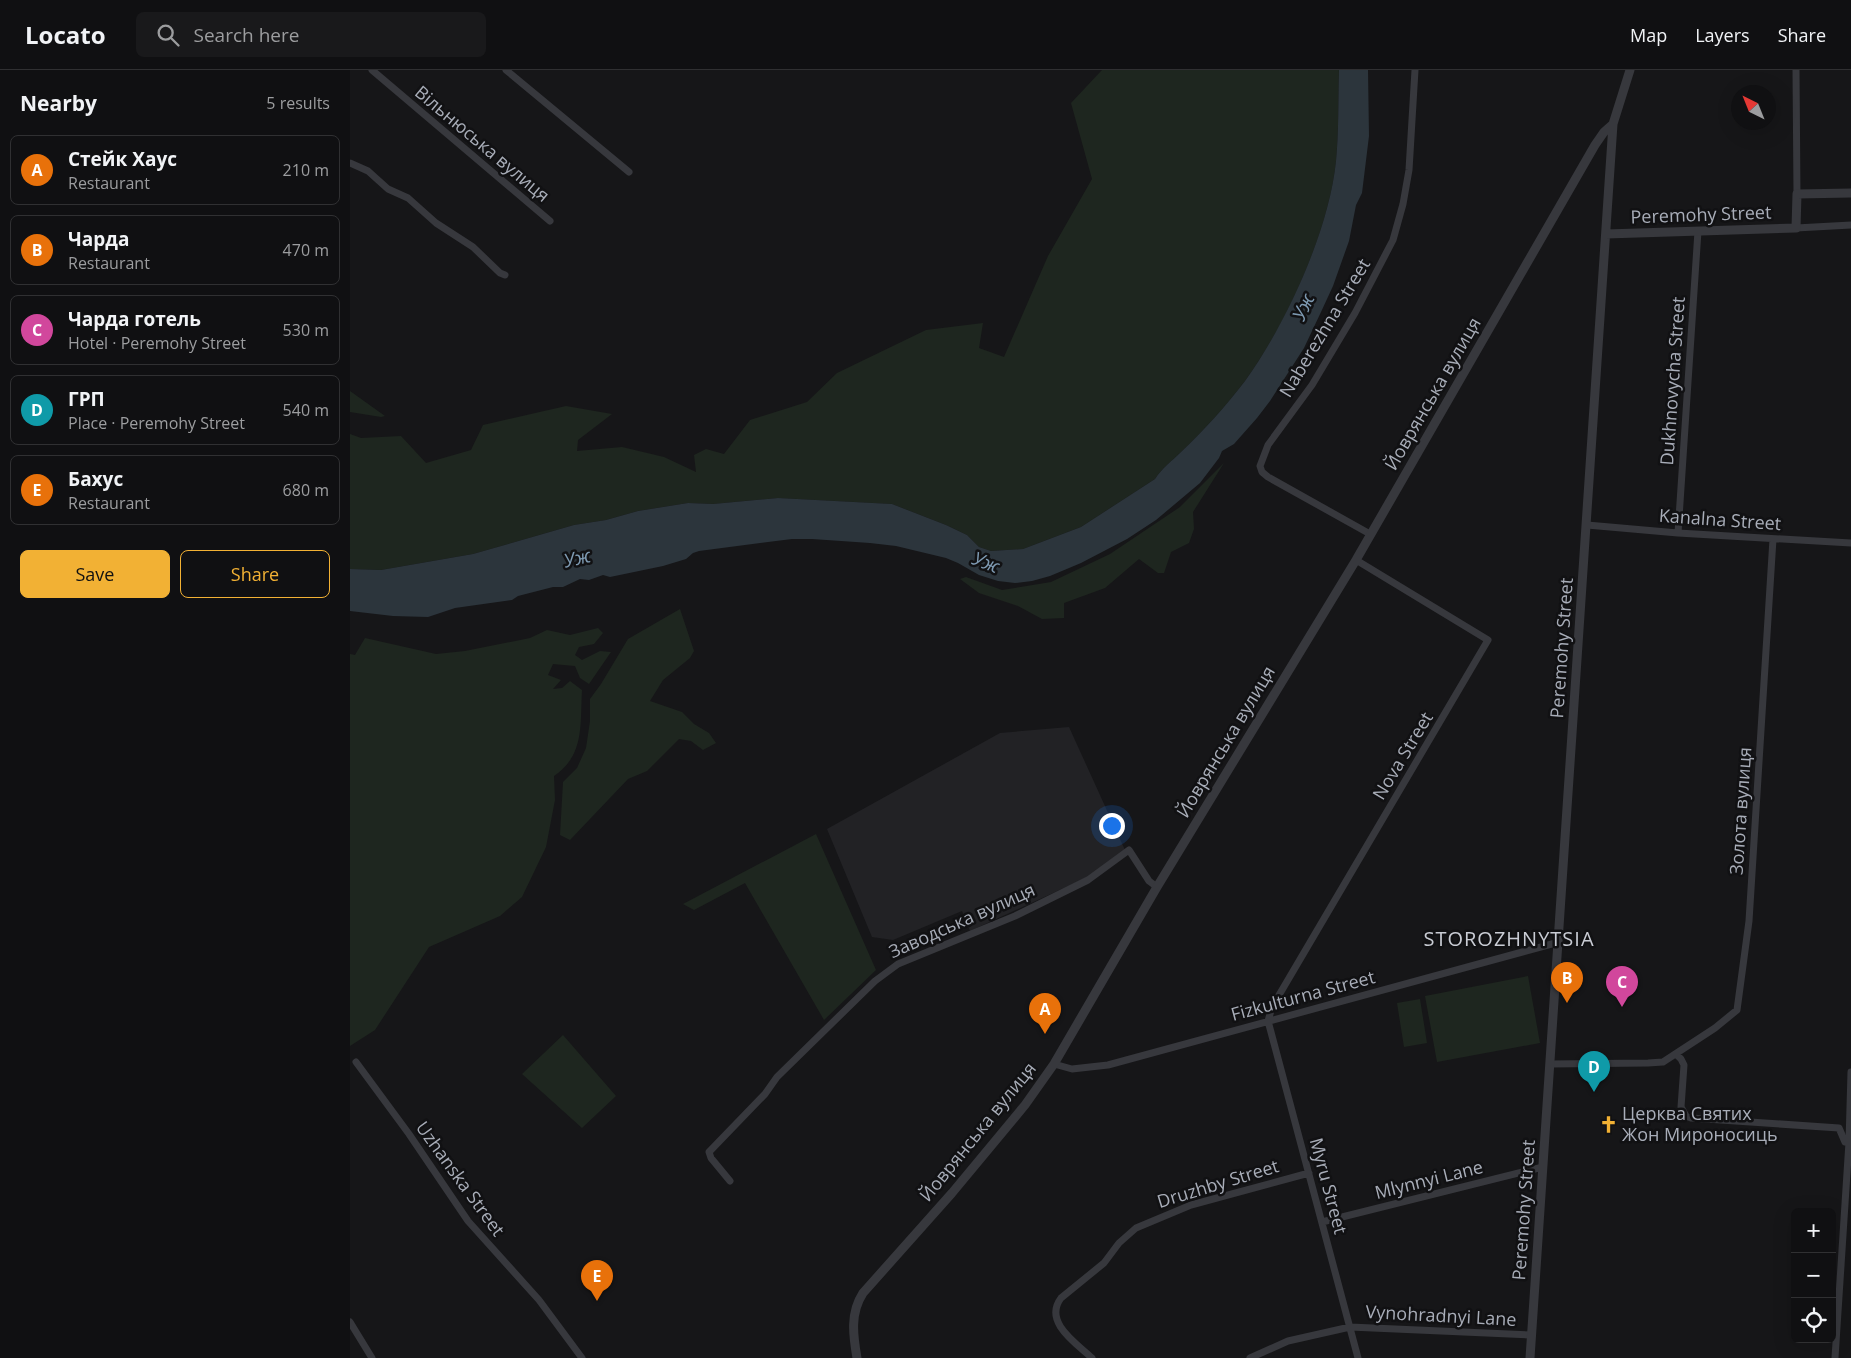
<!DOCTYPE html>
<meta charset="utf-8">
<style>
body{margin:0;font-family:"Open Sans",sans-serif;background:#19191b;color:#f1f3f6}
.controls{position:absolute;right:15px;bottom:15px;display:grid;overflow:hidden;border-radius:8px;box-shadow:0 5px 20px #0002}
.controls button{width:45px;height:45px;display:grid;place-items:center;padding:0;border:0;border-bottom:1px solid #303032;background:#101012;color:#f1f3f6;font:25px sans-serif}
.compass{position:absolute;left:1381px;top:15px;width:45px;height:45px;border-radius:50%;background:#101012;box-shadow:0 5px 20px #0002;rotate:317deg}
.you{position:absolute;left:761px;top:755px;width:18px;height:18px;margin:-12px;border:4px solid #fff;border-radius:50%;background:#1a73e8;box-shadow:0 0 0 8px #1a73e833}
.badge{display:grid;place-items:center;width:32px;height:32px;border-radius:50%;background:#f2b134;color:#fff;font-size:16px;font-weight:700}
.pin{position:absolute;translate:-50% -41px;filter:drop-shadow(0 1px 2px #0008)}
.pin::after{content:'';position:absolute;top:26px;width:18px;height:15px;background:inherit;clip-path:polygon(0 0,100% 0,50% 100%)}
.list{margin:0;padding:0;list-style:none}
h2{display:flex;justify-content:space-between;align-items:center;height:65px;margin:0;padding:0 20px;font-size:21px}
h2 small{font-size:16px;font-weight:400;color:#9c9d9f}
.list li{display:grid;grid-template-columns:32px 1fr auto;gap:15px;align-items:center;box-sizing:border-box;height:70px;margin:0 10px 10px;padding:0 10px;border:1px solid #303032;border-radius:8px}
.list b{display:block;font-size:19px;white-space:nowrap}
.list p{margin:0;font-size:16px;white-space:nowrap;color:#9c9d9f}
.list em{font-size:16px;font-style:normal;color:#9c9d9f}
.actions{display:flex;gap:10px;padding:15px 20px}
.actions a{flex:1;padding:11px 0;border:1px solid #f2b134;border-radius:8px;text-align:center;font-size:18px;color:#f2b134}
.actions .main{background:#f2b134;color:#111}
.icon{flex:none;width:28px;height:28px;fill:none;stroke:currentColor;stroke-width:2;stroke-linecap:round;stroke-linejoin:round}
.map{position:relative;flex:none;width:1501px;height:1288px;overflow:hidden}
header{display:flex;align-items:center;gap:30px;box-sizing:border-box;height:70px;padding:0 25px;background:#101012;border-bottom:1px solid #303032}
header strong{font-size:24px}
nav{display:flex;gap:28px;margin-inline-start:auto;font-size:18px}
.search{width:350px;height:45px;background:#19191b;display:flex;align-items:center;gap:12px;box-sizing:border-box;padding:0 18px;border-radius:8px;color:#9c9d9f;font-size:19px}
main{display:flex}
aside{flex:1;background:#101012}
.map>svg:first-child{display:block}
</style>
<header>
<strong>Locato</strong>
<div class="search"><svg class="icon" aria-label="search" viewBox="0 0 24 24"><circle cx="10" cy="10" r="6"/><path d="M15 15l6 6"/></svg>Search here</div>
<nav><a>Map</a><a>Layers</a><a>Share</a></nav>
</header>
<main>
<aside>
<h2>Nearby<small>5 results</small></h2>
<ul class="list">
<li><span class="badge" style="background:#e8710a">A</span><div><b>Стейк Хаус</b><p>Restaurant</p></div><em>210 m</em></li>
<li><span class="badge" style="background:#e8710a">B</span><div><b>Чарда</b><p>Restaurant</p></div><em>470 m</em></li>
<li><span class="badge" style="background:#d1479c">C</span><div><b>Чарда готель</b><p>Hotel · Peremohy Street</p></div><em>530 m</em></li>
<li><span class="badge" style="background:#0f9aa8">D</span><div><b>ГРП</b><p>Place · Peremohy Street</p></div><em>540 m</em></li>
<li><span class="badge" style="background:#e8710a">E</span><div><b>Бахус</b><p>Restaurant</p></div><em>680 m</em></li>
</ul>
<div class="actions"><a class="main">Save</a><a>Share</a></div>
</aside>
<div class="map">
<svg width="1501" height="1288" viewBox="0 0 1501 1288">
<rect width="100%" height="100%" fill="#161618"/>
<!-- built -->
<path fill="#222225" d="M719,657l56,123 -37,27 -118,54 -8,-20 -69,29 -21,-3 -45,-108 173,-96z"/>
<!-- green -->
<path fill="#1e261f" d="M752,0h237c-1,30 0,61 -3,91 -7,70 -50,164 -91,220 -19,25 -41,49 -64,71 -9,9 -19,16 -26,27l-74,48 -58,22 -32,2 -12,-4 -12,-12 -21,-10 -54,-21 -114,-6 -65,6 -25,-1 -50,8 -32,9 -32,5 -101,29 -92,16 -31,-1v-135l11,4 40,-2 25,27 45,-13 12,-25 83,-19 46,8 -34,26 -1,11 45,-4 42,10 32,15 -2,-17 12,-6 18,5 26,-34 57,-18 30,-29 89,-43 57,-7 -4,25 25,9 44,-101 44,-77 -21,-76z
M0,321l35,25 -4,1 -31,-5z
M874,393l-31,49 1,17 -5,14 -18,9 -7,21h-6l-19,-14 -34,29 -41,15v15l-22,1 -24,-13 -39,-13 -19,-14 6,-2 36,13 49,-8 59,-28 70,-47z
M330,539l14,42 -4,7 -27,22 -13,21 32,11 12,12 15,9 7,10 -13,7 -12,-9 -12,-2 -32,32 -19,8 -58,61 -10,-5 3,-53 14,-14 9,-20 4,-27v-22l11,-15 27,-45z
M248,558l5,5 -9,11 -15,3 -4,8 7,5 18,-9 11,1 -22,32 -9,-6 -5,-12 -22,-2 -5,11 13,5 -8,9 9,-1 8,-7 12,9c-2,34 3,65 -28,86l1,24 -9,47 -24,50 -22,19 -71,31 -54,83 -25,16v-392l5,1 10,-17 71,16 29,-3 65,-13 17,-8 23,5z
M466,764l60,136 -52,50 -79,-137 -51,27 -11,-6z
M1178,906l12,67 -103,19 -12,-66z
M1070,929l7,44 -23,4 -7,-44z
M213,965l53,61 -34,32 -60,-54z"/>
<!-- water -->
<path fill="#2c353c" d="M989,0h29l1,66 -7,57 -6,12 -7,36 -16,45 -12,26 -17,36 -34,53 -13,17 -23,26 -12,7 -3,7 -19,25 -44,37 -29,19 -46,24 -31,13 -18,5 -17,2 -17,-2 -19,-6 -21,-12 -12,-5 -50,-12 -26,-3 -58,-4h-20l-93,12 -6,2 -7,6 -23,7 -53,11 -7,-2 -14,5 -9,-1 -17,8h-10l-35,9 -6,4 -57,8 -27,9 -35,-1 -43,-5v-42l31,1 92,-16 101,-29 32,-5 32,-9 50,-8 25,1 65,-6 114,6 54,21 21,10 12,12 12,4 32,-2 58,-22 74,-48c7,-11 17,-18 26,-27 23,-22 45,-46 64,-71 41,-57 84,-150 91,-220 3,-30 2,-61 3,-91z"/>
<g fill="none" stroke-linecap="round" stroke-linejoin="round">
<!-- minor -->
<path stroke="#37383d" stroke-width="7" d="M22,0l178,151
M156,0l123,102
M1446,0l1,124
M0,93l18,8 20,18 20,9 28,25 37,24 27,26 5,2
M1446,158l55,-3
M1237,455l91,8 173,10
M1328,463l20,-302
M1020,464l-102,-57 -6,-5 -2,-6 8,-21 44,-60 43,-72 38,-73 10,-36 6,-34 6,-100
M1006,490l132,80 -216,367 -4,14 90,337
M1326,984l5,5 3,6 -3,42 5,9 5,2 148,10 6,14 6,1
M6,992l53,72 59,87 71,79 43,58
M704,994l18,5 36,-4 451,-123
M1200,994l98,-1 15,-1 52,-34 22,-18 12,-89 24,-382
M380,1111l-19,-23 -2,-6 56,-58 12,-17 98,-96 23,-17 117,-48 73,-36 41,-30 20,31 8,6
M972,1152l221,-55
M0,1252l22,36
M742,1288c-16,-15 -49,-36 -31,-60l43,-35 15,-20 17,-15 55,-23 118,-32
M900,1288l38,-17 62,-14 181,8
M1485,1288l14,-216 2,-70"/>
<!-- tertiary -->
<path stroke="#37383d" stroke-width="9" d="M1256,164l190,-6 1,-34 54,-1
M507,1288c-4,-23 -7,-45 6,-65l89,-100 73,-88 29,-41 103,-177 199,-327 239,-415 9,-13 9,-8
M1180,1288l83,-1234 17,-54"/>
</g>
<!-- icons -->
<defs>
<symbol id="church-bare" viewBox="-9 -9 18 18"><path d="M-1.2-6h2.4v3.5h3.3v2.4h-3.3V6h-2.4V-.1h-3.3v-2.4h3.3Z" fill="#f2b134" stroke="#111113" stroke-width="2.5" paint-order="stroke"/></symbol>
</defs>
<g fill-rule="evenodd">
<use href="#church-bare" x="1246" y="1042" width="25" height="25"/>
</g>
<g text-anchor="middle" stroke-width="5" stroke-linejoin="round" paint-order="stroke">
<!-- street labels -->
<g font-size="18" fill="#a8adb8" stroke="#111113">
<text transform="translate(132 74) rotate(40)" y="6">Вільнюська вулиця</text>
<text transform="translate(1351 145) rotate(-2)" y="6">Peremohy Street</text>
<text transform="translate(975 258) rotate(-59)" y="6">Naberezhna Street</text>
<text transform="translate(1323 311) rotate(-86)" y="6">Dukhnovycha Street</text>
<text transform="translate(1083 324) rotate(-60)" y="6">Йоврянська вулиця</text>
<text transform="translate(1370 450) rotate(4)" y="6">Kanalna Street</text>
<text transform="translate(1212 578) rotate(-86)" y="6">Peremohy Street</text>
<text transform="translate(876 672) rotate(-59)" y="6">Йоврянська вулиця</text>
<text transform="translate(1053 686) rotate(-59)" y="6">Nova Street</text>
<text transform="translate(1391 741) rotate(-86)" y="6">Золота вулиця</text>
<text transform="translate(612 851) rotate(-24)" y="6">Заводська вулиця</text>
<text transform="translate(953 926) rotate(-15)" y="6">Fizkulturna Street</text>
<text transform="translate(628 1062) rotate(-51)" y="6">Йоврянська вулиця</text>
<text transform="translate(110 1109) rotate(54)" y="6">Uzhanska Street</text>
<text transform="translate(1079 1110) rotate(-14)" y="6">Mlynnyi Lane</text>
<text transform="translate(868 1114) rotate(-17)" y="6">Druzhby Street</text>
<text transform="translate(978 1116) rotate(75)" y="6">Myru Street</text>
<text transform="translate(1174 1140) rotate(-86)" y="6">Peremohy Street</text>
<text transform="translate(1091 1246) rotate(3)" y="6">Vynohradnyi Lane</text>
</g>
<!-- poi labels -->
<g font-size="18" fill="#a8adb8" stroke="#111113" text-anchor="start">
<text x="1272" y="1050">Церква Святих<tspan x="1272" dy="21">Жон Мироносиць</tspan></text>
</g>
<!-- water labels -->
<g font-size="19" font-style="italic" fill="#7f9bb3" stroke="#111113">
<text transform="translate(953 237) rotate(-65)" y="7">Уж</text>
<text transform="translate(227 488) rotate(-13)" y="7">Уж</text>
<text transform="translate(636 492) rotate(21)" y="7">Уж</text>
</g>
<!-- quarter labels -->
<g font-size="20" letter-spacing="1" fill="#c9ccd4" stroke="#111113">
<text x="1159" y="876">STOROZHNYTSIA</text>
</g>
</g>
</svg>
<div class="controls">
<button>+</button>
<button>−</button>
<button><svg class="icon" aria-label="locate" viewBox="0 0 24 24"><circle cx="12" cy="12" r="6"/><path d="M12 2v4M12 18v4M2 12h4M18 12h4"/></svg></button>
</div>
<svg class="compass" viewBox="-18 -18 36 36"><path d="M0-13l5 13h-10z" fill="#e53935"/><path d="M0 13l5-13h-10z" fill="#9c9d9f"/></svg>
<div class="you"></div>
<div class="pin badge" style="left:695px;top:964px;background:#e8710a">A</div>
<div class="pin badge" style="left:1217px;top:933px;background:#e8710a">B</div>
<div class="pin badge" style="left:1272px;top:937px;background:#d1479c">C</div>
<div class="pin badge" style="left:1244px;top:1022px;background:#0f9aa8">D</div>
<div class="pin badge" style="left:247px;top:1231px;background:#e8710a">E</div>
</div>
</main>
